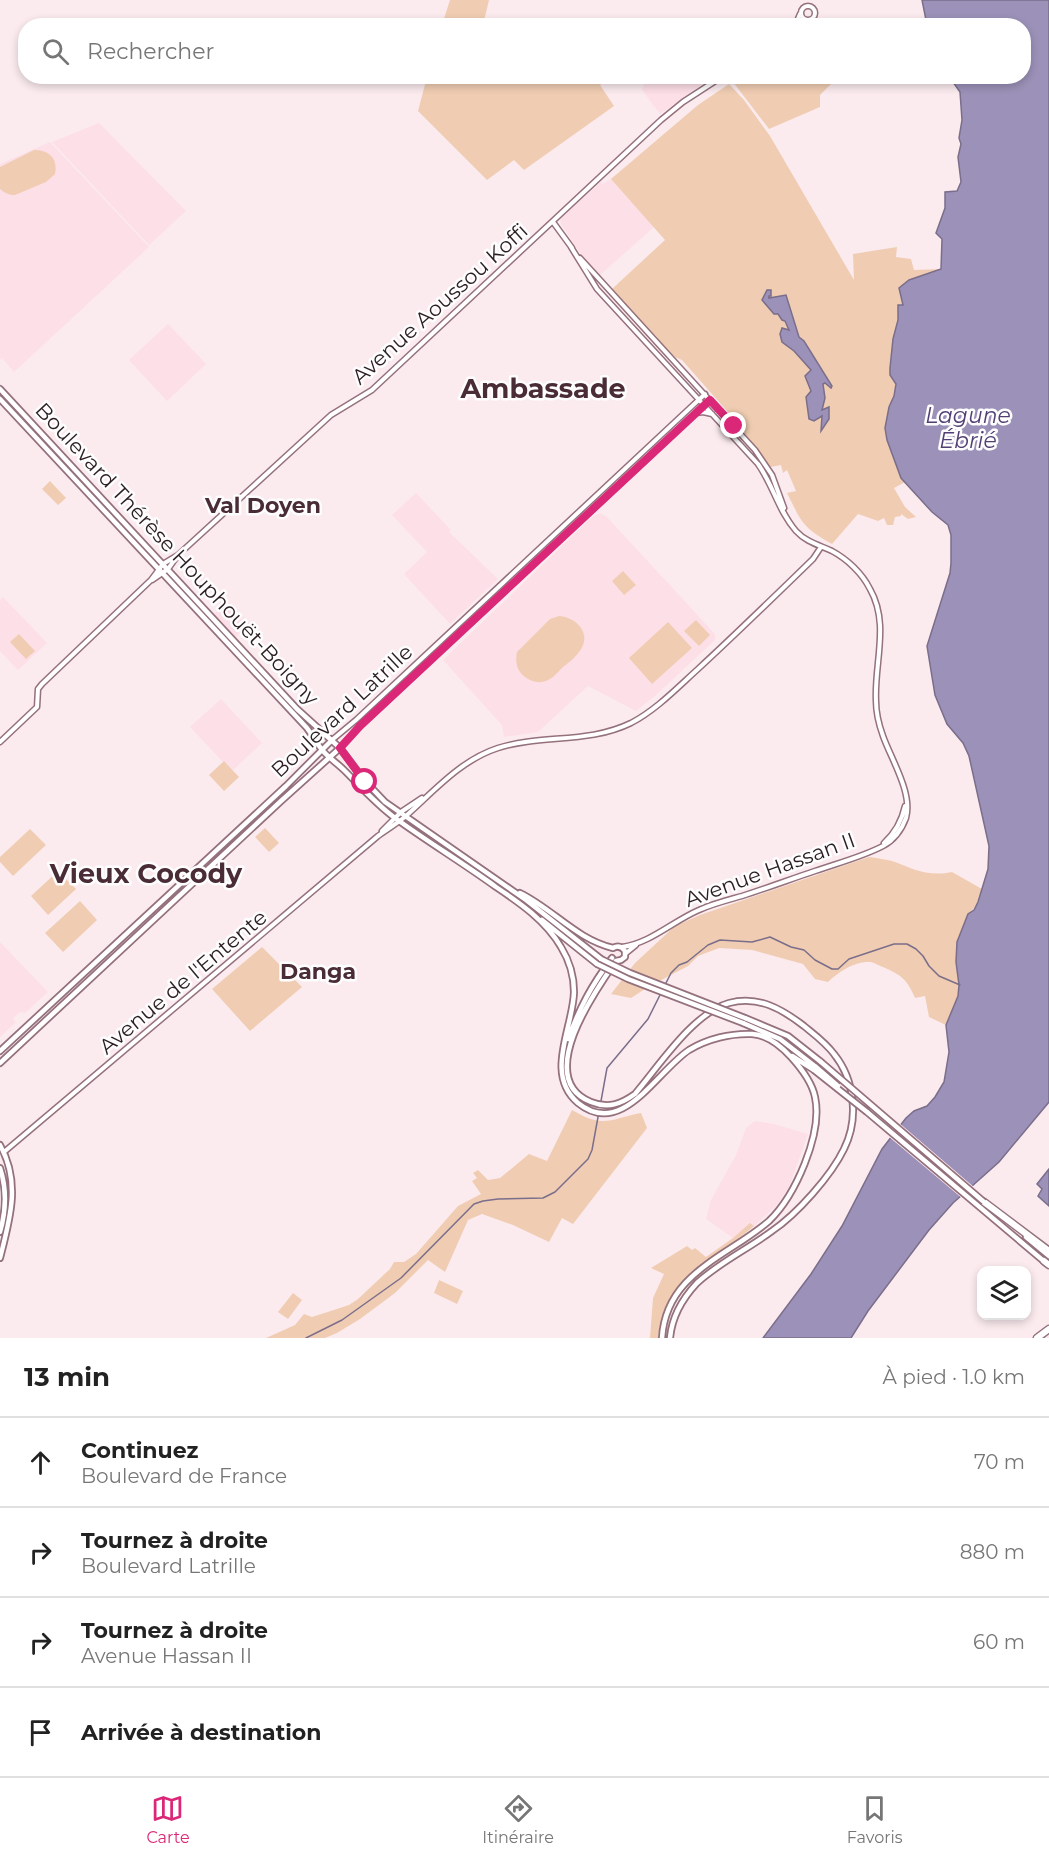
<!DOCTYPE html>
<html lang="fr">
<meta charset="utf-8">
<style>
body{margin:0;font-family:Montserrat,sans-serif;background:#f6f6f6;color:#222}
.controls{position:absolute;right:18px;bottom:18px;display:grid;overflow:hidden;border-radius:12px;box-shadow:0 3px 9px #0003}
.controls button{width:54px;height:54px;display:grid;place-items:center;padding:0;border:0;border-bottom:2px solid #e0e0e0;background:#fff;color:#222;font:30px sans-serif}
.stop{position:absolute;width:18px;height:18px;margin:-14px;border:4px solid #db2777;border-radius:50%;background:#fff}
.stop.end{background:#db2777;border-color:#fff;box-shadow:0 2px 6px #0008}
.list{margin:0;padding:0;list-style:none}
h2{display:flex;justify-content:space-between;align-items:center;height:78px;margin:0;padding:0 24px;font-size:26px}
h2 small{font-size:20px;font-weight:400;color:#767676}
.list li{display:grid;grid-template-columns:39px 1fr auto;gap:18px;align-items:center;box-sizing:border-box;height:90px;padding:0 24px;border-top:2px solid #e0e0e0}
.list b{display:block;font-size:22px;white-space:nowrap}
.list p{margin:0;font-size:20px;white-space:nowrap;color:#767676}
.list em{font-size:20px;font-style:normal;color:#767676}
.icon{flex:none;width:33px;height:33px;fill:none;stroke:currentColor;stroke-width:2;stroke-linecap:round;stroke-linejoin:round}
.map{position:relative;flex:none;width:1049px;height:1338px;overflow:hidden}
.search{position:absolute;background:#fff;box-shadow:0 3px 9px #0003;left:18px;right:18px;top:18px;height:66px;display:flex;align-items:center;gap:15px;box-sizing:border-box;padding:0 21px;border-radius:24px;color:#767676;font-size:22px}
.sheet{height:438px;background:#fff}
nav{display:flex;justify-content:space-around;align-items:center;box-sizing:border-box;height:84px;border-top:2px solid #e0e0e0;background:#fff;font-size:16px;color:#767676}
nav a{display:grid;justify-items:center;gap:3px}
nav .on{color:#db2777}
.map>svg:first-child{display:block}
</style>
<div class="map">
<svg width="1049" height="1338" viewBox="0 0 1049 1338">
<rect width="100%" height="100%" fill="#fbebef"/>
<!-- built -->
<path fill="#fddfe7" d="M650,77l62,-1v1l-52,37 -18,-24 4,-11z
M99,123l87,88 -37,34 -97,-103z
M50,142l99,105 -135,125 -12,-14 -2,2v-196z
M611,179l43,48 -54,48 -17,-18 -22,-33 -1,-5 41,-37 2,2z
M168,324l38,40 -39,37 -38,-41z
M416,493l35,37 -2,2 49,47 -48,45 -46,-50 23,-22 -35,-37z
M597,514h5l5,3 108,117v6l-59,55 -20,16 -48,-25 -50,46 -34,5 -2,-12 -59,-65 148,-142z
M3,597l44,46 -29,27 -18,-19v-51z
M228,601l22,22 -15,15 -22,-23z
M221,699l41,44 -29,27 -8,-8h-2l-33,-35z
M0,942l48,50 -23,21 -4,-1 -6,4 -2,3 3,3 -16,15z
M755,1121l19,3 34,10 -19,53 -13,19 -22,20 -4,-2 -17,14 -27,-19 5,-19 25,-45 10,-27z"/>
<!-- green -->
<path fill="#f0cdb2" d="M450,0h39l-6,25h-41z
M427,77h185l-12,8 14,21 -90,64 -10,-10 -27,20 -69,-69z
M739,77l98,-1v2l-17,17v12l-51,22 -36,-47z
M729,84l15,16 26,36 84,144 -1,-26 44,-7 -1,10 15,2 3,11 27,-1 -15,6 -23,30 -5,1v14l-5,19 -3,36 6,9 -2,12 -5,11 -4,21 2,12 14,38 4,4 -11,6 11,19 11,10 -8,2 -7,-5v2l-6,1 -2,8h-6l-3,-7 -6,3 -20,-7 -26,30c-30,-17 -30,-21 -45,-51l9,-2 -9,-21 -4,3 -2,-8 -10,2 -3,-3 -34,-45 -52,-59 -7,-3 -18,-18v-2l-21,-19 -24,-29 53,-49 -54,-61 87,-74z
M34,150c16,0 24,9 21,24l-9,8 -31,13c-6,0 -10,-2 -15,-6v-22z
M50,481l16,17 -8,7 -16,-16z
M623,571l13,14 -12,10 -12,-14z
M559,616c18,1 34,19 20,36 -4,6 -11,11 -17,16 -4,4 -9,10 -14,12 -8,4 -16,2 -23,-3 -8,-6 -10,-14 -8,-25l33,-33z
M696,620l14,15 -11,11 -15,-15z
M668,622l24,26 -40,36 -23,-26z
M19,634l16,17 -9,8 -16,-17z
M224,761l15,16 -15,14 -15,-16z
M265,828l14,15 -10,9 -14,-15z
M30,829l16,16 -33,31 -13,-14v-5z
M869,857c7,1 16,2 23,4 22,8 35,16 60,11l30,17c-3,10 -5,18 -14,25l-12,48 3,23 -1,11 -12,29 -17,-8 -4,-21 -10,2c-8,-19 -14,-23 -32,-31 -4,-1 -9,-5 -13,-5 -15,-1 -32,10 -42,20l-13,-3 -12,-15 -51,-14 -33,-2 -21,8 -10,10 -40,21 -17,11 -20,-4 24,-31 40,-37 25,-11z
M58,871l18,18 -28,26 -17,-19z
M80,901l17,19 -34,32 -18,-19z
M262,947l40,40 -52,44 -38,-42z
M572,1110c33,19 37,9 69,3l6,15 -74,96 -11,-6 -13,24 -36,-17 -31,-11 -14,6 -23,52 -17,-12 -33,33 -35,26 -23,14 -12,5h-59l29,-13 9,-11 8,3 37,-12 9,-6 32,-30 4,-7h10l12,-8 42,-48 23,-12 -9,-13 5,-3 -4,-5 5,-3 10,10 12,-2 29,-24 18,7z
M750,1223l4,3c-43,37 -88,47 -96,112h-8l3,-40 11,-24 -13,-6 36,-22 5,4 3,-2 11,9 27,-19z
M439,1280l24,11 -6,13 -23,-11z
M293,1293l9,7 -14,19 -10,-7z"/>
<!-- water -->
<path fill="#9c91b8" stroke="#7a6e8b" stroke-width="1.5" d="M922,0h127v1102l-50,60 -46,41 -24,27 -61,81 -17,27h-88l48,-64 31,-48 40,-77 24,-31 8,-7 13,-5 8,-9 9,-15 5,-30 -3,-27 12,-29 1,-11 -3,-23 1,-20 11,-28 6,-4 4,-8 10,-33 1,-23 -20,-90 -6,-13 -16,-19 -12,-29 -8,-49 23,-73 1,-10v-28l-3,-10 -16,-13 -31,-34 -14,-38 -2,-12 4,-21 5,-11 2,-12 -6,-9v-7l3,-29 5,-19v-15h5l-4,-17 10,-8 32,-11 1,-30 -6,-6 9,-25v-16l12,-1 4,-9 -3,-25 3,-13 -2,-6 3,-18 -2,-28 -7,-10 -8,-5 79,-1v-50l-97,-1z
M767,290h4v6h-2v2l17,-3 13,42 5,4 28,45 -1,2 -6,-5 -2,1 2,14 -3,12 7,-3v12l-8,12 1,-15 -8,5 -5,-2 -3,-22 5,-6 -6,-15 6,-6 -17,-19 -12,-9 -2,-8 2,-6 7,2 -4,-9 -3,-1 -4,-6h-4l-12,-14z
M1049,1169v37l-11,-10 4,-7 -5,-5z"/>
<!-- pier -->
<path fill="#fbebef" d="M898,1122l77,66 -12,11 -75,-63z"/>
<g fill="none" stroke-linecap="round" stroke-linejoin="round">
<!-- stream -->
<path stroke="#7a6e8b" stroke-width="1.5" d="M601,1101l6,-33 41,-49 23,-46 8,-8 8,-3 21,-17 12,-5 32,2 18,-5 21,10 13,3 11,10 17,9h6l11,-10 45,-15h13l9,5 7,7 6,10 10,10 21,9
M306,1338l36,-18 59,-42 73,-74 9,-3 15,-2 45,-1 12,-6 33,-33 4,-9 6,-33"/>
<defs>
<path id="minor" d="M801 13a7 7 0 1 1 14 0a7 7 0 1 1-14 0Z
M795,26l5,-12
M553,222l19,26
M571,247l26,42 161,175c15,21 21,48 38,67 10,11 23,14 36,20 15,8 30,22 38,38 20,35 4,74 6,112 0,12 3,24 7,35 8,23 30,57 23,82 -4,11 -12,22 -23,28 -21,11 -45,17 -68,25 -24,8 -48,17 -73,25 -14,4 -30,8 -43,14 -26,11 -48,33 -77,37
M580,258l175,192 17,25 12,33
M696,413l7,-1 9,2
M152,580l16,-11 10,-14
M332,740l24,-20 349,-326
M0,742l37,-35 1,-18 4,-5 109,-104 12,-16 15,-9 153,-140 41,-25 289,-270 22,-18 40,-26
M340,748l20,-22 350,-326
M382,831l19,-19 21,-14
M884,843c11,-10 18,-23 21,-37
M625,954l11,-9
M4,1152l374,-316c10,-7 20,-13 29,-21 28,-25 54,-55 91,-67 44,-14 90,-4 133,-25 25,-13 46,-35 67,-54 39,-36 77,-73 115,-110l8,-12"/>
<path id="major" d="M0,389l297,320 43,39 25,33 20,21 141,98 75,59
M0,399l307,329c6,8 10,16 16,23 6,7 14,12 21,19 17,17 32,34 51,48 33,24 68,45 101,69 24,16 50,34 65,60 8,13 13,29 13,45 -1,36 -30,82 4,111 44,36 79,-32 111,-53 18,-11 42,-17 63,-16 16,1 29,12 39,23 10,11 21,25 24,40 8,37 -20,99 -46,124 -42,36 -103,52 -107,117
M520,893c33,16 56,46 93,55 5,-3 9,-1 12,3v6l-4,3 -5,1
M542,920l55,44
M616,961c-21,30 -83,118 -25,141 17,7 30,2 44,-8 24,-28 58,-81 94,-91 29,-8 53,6 75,23 11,9 22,17 30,28 21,26 25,65 10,95 -13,27 -47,65 -72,82 -24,18 -52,31 -75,52 -15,16 -25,33 -27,55
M745,1018l43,18 33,26
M743,1023l37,16 36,28
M568,1039c12,-32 23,-53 44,-81
M0,1051l286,-265 46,-46
M792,1056l22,14
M0,1063l281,-262 59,-53
M867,1112l179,151
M0,1145c21,37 10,74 0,113
M0,1168c7,21 6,43 0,64
M1026,1237l23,19"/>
<path id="highway" d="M984,1202l65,49
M1044,1261l5,4
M1037,1338l12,-9"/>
</defs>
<!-- minor casing -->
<use href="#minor" stroke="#94717c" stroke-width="7"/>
<!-- major casing -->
<use href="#major" stroke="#94717c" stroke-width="8"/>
<!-- highway casing -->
<use href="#highway" stroke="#94717c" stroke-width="9"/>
<!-- minor -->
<use href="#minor" stroke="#fff" stroke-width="4"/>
<!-- major -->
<use href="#major" stroke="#fff" stroke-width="4.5"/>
<!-- highway -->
<use href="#highway" stroke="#fff" stroke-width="6"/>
<defs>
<path id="major-bridge" d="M601,959l29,14 115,45
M597,964l31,15 115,44
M821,1062l163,140
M816,1067l22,19
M814,1070l53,42"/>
</defs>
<!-- major-bridge casing -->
<use href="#major-bridge" stroke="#94717c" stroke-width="8" stroke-linecap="butt"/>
<!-- major-bridge -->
<use href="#major-bridge" stroke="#fff" stroke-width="4.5"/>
</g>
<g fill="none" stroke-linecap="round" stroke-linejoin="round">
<!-- route -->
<path stroke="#db2777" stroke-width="8" d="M365,782l-25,-34 20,-22 350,-326 24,26"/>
</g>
<g text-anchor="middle" stroke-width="5" stroke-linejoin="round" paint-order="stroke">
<!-- street labels -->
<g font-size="21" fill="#2b1d21" stroke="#fdfdfd">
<text transform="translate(440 304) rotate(-42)" y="7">Avenue Aoussou Koffi</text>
<text transform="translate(177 554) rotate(47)" y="7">Boulevard Thérèse Houphouët-Boigny</text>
<text transform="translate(342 711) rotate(-43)" y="7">Boulevard Latrille</text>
<text transform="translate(770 870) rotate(-20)" y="7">Avenue Hassan II</text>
<text transform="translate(183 982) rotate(-40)" y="7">Avenue de l'Entente</text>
</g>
<!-- water labels -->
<g font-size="22" font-style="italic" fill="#513f74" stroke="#fdfdfd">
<text x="968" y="423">Lagune<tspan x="968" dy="25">Ébrié</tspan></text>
</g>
<!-- neighbourhood labels -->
<g font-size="22" font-weight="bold" fill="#4a2c36" stroke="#fdfdfd">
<text x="263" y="513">Val Doyen</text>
<text x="318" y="979">Danga</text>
</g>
<!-- district labels -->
<g font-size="27" font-weight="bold" fill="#4a2c36" stroke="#fdfdfd">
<text x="543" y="398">Ambassade</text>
<text x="146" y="883">Vieux Cocody</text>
</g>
</g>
</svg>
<div class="controls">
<button><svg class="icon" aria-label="layers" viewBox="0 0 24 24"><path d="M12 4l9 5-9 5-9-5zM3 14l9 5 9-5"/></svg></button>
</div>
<div class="stop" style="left:365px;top:782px"></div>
<div class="stop end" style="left:734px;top:426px"></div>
<div class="search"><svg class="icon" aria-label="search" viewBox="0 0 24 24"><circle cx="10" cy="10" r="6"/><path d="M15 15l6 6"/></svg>Rechercher</div>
</div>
<section class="sheet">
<h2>13 min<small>À pied · 1.0 km</small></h2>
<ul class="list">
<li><svg class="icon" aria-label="ahead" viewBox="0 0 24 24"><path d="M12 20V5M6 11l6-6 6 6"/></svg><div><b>Continuez</b><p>Boulevard de France</p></div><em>70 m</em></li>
<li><svg class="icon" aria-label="right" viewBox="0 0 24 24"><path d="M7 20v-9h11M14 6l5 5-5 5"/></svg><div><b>Tournez à droite</b><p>Boulevard Latrille</p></div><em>880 m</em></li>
<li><svg class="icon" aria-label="right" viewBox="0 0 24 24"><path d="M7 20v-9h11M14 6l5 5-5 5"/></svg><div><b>Tournez à droite</b><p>Avenue Hassan II</p></div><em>60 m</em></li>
<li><svg class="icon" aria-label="arrive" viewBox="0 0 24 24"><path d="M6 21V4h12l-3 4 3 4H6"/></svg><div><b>Arrivée à destination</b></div></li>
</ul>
</section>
<nav>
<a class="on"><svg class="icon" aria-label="map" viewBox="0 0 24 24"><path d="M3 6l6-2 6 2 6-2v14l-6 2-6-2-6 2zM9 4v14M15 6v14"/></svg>Carte</a>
<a><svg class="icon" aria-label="directions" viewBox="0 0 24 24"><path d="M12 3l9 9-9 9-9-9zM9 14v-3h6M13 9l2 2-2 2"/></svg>Itinéraire</a>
<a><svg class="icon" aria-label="saved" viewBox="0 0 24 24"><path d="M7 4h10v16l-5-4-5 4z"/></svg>Favoris</a>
</nav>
